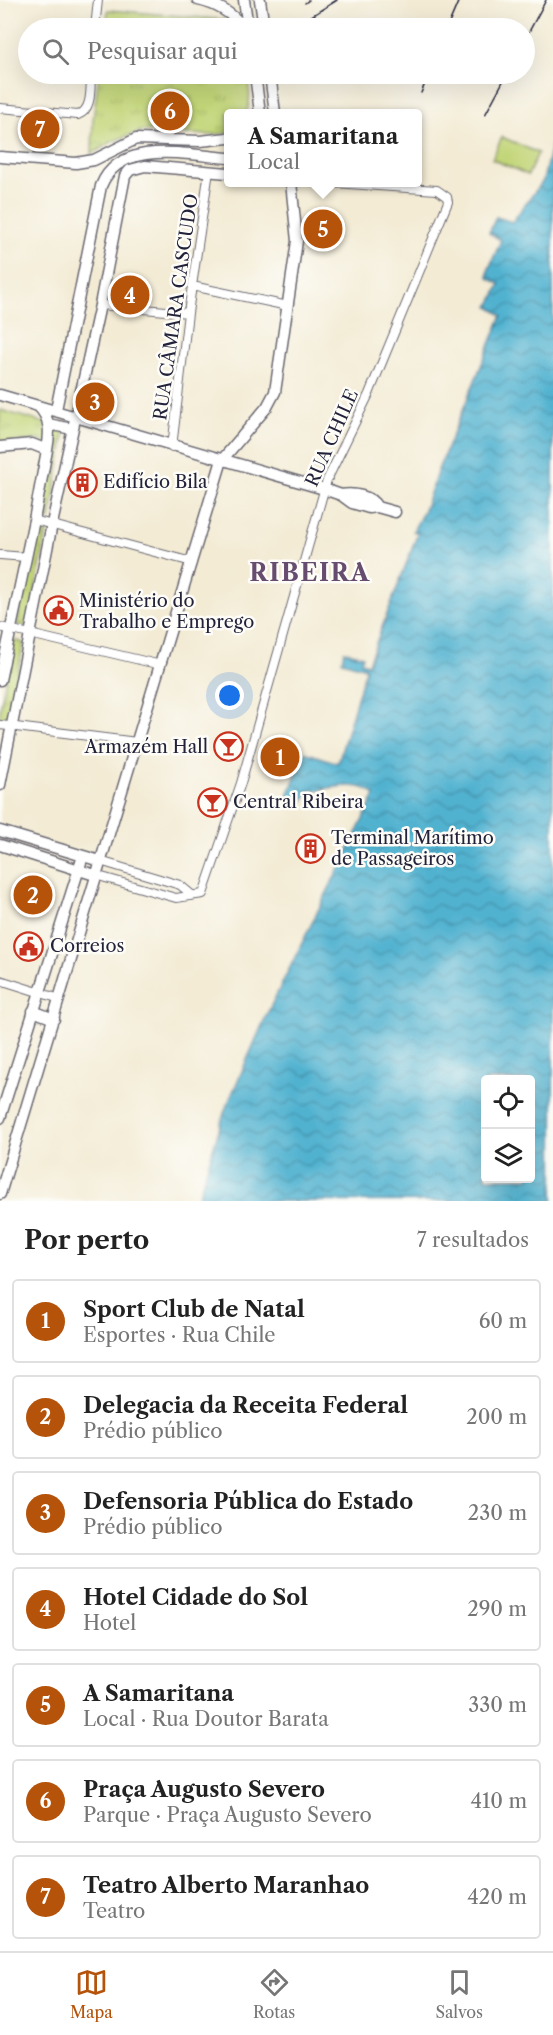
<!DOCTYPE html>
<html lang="pt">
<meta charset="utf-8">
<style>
body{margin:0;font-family:"Libre Caslon Text",serif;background:#f6f6f6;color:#222}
.controls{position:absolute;right:18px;bottom:18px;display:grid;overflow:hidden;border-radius:6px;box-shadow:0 6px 24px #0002}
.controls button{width:54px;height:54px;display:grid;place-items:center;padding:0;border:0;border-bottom:2px solid #e0e0e0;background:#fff;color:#222;font:30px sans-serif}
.you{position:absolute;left:230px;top:696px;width:21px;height:21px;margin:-15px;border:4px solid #fff;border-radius:50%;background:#1a73e8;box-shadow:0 0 0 9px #1a73e833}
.badge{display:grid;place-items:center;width:39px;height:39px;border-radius:50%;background:#b45309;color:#fff;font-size:20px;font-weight:700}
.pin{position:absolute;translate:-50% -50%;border:3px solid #fff;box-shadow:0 2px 6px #0006}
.popup{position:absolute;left:224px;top:109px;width:198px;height:78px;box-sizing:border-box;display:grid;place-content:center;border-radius:6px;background:#fff;filter:drop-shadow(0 2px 4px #0005);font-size:20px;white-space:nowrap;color:#767676}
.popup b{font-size:22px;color:#222}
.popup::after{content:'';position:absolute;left:50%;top:100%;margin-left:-12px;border:12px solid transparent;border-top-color:#fff}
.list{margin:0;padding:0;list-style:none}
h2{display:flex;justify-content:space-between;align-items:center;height:78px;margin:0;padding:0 24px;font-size:26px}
h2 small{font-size:20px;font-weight:400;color:#767676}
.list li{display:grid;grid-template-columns:39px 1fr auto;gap:18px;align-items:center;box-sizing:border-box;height:84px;margin:0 12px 12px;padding:0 12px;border:2px solid #e0e0e0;border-radius:6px}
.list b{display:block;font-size:22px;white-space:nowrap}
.list p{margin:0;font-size:20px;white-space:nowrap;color:#767676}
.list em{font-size:20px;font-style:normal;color:#767676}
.icon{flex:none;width:33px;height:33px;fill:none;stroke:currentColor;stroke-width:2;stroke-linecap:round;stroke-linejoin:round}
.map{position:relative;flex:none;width:553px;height:1201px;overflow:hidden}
.search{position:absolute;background:#fff;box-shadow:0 6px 24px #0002;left:18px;right:18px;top:18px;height:66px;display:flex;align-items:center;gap:15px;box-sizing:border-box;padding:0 21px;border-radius:33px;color:#767676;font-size:22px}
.sheet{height:750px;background:#fff}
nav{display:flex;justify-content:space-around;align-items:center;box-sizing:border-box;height:84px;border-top:2px solid #e0e0e0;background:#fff;font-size:16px;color:#767676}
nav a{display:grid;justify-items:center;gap:3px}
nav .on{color:#b45309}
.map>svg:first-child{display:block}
</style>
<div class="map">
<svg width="553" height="1201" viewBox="0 0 553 1201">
<defs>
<pattern id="park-tufts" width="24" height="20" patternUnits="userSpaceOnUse" patternTransform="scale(1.5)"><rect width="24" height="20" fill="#c2d578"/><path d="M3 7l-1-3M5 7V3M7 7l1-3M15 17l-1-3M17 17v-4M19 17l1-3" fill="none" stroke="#a6b769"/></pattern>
<pattern id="water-waves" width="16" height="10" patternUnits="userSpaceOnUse" patternTransform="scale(1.5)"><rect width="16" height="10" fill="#51b2d0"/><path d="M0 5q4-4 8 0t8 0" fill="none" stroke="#4390aa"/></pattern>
</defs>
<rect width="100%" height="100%" fill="#fdfcf7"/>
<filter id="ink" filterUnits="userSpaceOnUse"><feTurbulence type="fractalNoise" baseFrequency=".0167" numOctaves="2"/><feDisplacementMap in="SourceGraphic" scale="12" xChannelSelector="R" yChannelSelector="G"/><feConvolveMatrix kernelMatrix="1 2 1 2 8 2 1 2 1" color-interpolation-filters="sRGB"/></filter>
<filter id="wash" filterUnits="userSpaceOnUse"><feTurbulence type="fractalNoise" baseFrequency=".008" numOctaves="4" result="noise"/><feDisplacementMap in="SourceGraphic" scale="24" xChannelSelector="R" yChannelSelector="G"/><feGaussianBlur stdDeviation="1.35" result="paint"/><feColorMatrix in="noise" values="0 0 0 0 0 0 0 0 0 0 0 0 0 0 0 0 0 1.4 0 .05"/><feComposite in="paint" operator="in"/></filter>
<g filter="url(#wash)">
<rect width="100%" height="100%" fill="#f3ebd4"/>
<!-- grass -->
<path fill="#c2d578" stroke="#727c5a" stroke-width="1.5" d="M502,137l36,16 -10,22 -36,-16z"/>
<!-- park -->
<path fill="url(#park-tufts)" stroke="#727c5a" stroke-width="1.5" d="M108,10l120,10 9,5 2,3h-133z
M99,74h148c2,13 5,26 -1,39h-18v20l-21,2 -65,-4 -29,10 -21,13 1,-34z
M0,410l62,18 2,9 -14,82 -5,1 -4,-4 -1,-3 15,-63 -10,-8 -6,-2 -39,3z
M37,529l10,2 -19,96 -11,-2z
M14,640l10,3 -17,78 -7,-1v-11z"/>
<!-- water -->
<path fill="url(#water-waves)" stroke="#3a6a86" stroke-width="1.5" fill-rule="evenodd" d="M553,138v1063h-356l28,-91 42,-96 108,-219c-16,-16 -45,-6 -66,-4l-8,14 -14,-6 17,-47 34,11 28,-95 -24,-7 2,-10 19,5 -2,6 7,2 50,-131 -5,-2 12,-23 13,-38 64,-155 -13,-8 11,-23 -12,-6v-7l13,-31 -12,-7 7,-16 16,5 31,-41zM486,1080h44v98h-44z"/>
</g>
<g filter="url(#ink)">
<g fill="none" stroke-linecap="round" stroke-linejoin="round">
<defs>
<path id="street" d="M95,28l3,-28
M0,108l78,7c15,-5 12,-28 13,-41
M192,286l96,20
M100,305l88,8
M172,447l16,-134 21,-142
M34,520l158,42
M0,555l26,2
M0,627l161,38
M0,725l137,17
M100,861l80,24 12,10
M95,875l81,23 27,-4 38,-111 86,-303 42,-86 79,-192 -1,-5 -10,-7 -118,-8
M0,980l60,19"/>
<path id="secondary" d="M198,0c19,4 34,13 46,28
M244,0l4,28
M260,0l4,28
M255,74l5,39
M270,74l5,39
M0,157l76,6 18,-3 42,-21 64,2 28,-3
M0,395l324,94 17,6 11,8 17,5 8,-1 18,5
M38,406c13,12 12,28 9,44
M56,410l45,-224c19,-48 87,-31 127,-28
M48,424l24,5
M0,447l32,-3 15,6 -13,70 -34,160
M341,495c12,-2 30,0 36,12
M0,785l52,-261 48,-219 25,-129 5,-6 15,-4 83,7
M0,831l100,30
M0,845l95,30
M33,1011l21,8
M0,1118l83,-262
M0,1194l222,-734 45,-53 8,-15 22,-151 -6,-59"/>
</defs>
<!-- street casing -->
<use href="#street" stroke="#6b6871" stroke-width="10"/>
<!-- secondary casing -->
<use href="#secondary" stroke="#6b6871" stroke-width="13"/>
<!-- street -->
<use href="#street" stroke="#fff" stroke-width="8"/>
<!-- secondary -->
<use href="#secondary" stroke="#fff" stroke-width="10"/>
<!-- tram -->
<path stroke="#22223b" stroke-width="1.5" d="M305,3l4,-3
M307,19l30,-19
M447,28l12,-28
M524,41l22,-41
M421,93l8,-19
M485,115l22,-41"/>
</g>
</g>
<!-- icons -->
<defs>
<symbol id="building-ring" viewBox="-11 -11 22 22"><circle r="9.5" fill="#fdfcf7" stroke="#c8321e" stroke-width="1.5"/><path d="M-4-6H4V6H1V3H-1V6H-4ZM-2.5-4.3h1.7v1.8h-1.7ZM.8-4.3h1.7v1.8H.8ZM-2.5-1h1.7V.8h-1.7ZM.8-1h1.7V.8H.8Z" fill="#c8321e"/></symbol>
<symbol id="civic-ring" viewBox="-11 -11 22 22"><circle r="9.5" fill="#fdfcf7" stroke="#c8321e" stroke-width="1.5"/><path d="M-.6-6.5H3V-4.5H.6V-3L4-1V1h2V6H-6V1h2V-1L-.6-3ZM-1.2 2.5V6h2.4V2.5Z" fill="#c8321e"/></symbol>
<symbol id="bar-ring" viewBox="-11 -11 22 22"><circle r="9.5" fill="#fdfcf7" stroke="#c8321e" stroke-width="1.5"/><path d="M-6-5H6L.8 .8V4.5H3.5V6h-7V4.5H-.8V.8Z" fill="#c8321e"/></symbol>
</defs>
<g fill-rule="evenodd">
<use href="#building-ring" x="66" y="466" width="33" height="33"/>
<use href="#civic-ring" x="42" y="594" width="33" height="33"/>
<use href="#bar-ring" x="212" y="730" width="33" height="33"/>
<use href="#bar-ring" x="196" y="786" width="33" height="33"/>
<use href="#building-ring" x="294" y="832" width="33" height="33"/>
<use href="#civic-ring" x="12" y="930" width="33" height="33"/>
</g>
<g text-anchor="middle" stroke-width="5" stroke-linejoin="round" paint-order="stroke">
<!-- street labels -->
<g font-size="18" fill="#22223b" stroke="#fdfcf7">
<text transform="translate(176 307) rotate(-82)" y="6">RUA CÂMARA CASCUDO</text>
<text transform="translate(332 438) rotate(-66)" y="6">RUA CHILE</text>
</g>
<!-- poi labels -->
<g font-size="18" fill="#22223b" stroke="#fdfcf7" text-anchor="start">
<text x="103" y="488">Edifício Bila</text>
<text x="79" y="607">Ministério do<tspan x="79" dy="21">Trabalho e Emprego</tspan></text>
<text x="208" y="753" text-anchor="end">Armazém Hall</text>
<text x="233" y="808">Central Ribeira</text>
<text x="331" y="844">Terminal Marítimo<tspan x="331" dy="21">de Passageiros</tspan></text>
<text x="50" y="952">Correios</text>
</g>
<!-- district labels -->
<g font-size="24" font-weight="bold" letter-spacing="1.5" fill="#664c6f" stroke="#fdfcf7">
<text x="310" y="581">RIBEIRA</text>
</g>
</g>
</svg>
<div class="controls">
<button><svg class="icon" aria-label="locate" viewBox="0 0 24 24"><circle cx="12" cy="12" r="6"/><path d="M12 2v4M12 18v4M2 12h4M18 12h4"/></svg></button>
<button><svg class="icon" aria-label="layers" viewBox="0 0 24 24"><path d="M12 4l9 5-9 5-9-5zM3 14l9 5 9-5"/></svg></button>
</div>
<div class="you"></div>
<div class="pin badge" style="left:280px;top:757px">1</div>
<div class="pin badge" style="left:33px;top:895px">2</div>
<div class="pin badge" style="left:95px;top:402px">3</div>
<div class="pin badge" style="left:130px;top:295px">4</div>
<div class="pin badge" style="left:323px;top:229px">5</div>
<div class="popup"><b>A Samaritana</b>Local</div>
<div class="pin badge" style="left:170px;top:111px">6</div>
<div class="pin badge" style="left:40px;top:129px">7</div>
<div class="search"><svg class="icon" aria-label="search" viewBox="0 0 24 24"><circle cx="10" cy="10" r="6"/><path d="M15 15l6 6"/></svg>Pesquisar aqui</div>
</div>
<section class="sheet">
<h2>Por perto<small>7 resultados</small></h2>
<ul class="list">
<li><span class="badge">1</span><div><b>Sport Club de Natal</b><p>Esportes · Rua Chile</p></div><em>60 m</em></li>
<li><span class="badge">2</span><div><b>Delegacia da Receita Federal</b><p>Prédio público</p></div><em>200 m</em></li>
<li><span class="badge">3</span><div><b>Defensoria Pública do Estado</b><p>Prédio público</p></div><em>230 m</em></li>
<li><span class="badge">4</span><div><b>Hotel Cidade do Sol</b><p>Hotel</p></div><em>290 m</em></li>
<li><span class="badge">5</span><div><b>A Samaritana</b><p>Local · Rua Doutor Barata</p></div><em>330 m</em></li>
<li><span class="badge">6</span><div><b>Praça Augusto Severo</b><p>Parque · Praça Augusto Severo</p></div><em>410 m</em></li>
<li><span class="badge">7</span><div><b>Teatro Alberto Maranhao</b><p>Teatro</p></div><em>420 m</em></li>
</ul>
</section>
<nav>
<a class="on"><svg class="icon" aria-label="map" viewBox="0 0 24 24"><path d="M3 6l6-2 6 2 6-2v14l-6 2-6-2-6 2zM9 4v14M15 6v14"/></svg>Mapa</a>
<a><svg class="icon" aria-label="directions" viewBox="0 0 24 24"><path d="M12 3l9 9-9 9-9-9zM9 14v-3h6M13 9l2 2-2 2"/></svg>Rotas</a>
<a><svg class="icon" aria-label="saved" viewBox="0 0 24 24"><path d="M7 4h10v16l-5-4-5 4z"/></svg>Salvos</a>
</nav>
